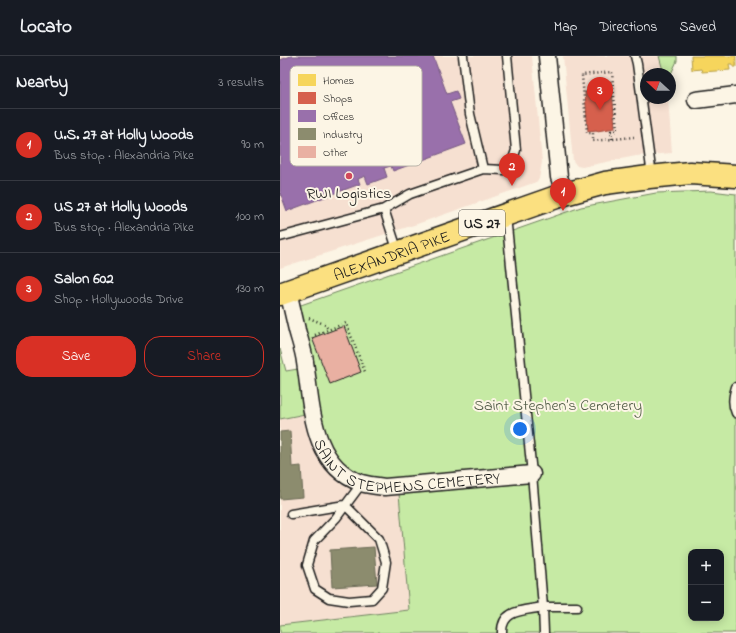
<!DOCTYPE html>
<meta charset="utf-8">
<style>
body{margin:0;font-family:"Indie Flower",sans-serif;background:#242831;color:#f1f3f6}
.controls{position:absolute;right:12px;bottom:12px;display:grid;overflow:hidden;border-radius:8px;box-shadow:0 2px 10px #0003}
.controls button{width:36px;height:36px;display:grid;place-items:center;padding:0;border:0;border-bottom:1px solid #363941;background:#171b24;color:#f1f3f6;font:20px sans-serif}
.compass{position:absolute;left:360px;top:12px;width:36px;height:36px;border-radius:50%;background:#171b24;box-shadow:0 2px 10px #0003;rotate:291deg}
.you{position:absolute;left:240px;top:373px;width:14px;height:14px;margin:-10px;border:3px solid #fff;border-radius:50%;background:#1a73e8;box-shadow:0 0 0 6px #1a73e833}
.badge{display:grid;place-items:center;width:26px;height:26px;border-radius:50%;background:#d93025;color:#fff;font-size:13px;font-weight:700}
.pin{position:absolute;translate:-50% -33px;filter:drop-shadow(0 1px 2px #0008)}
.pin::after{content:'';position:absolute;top:21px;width:14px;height:12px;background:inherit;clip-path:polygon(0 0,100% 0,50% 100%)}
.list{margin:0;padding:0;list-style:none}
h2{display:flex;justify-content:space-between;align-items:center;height:52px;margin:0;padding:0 16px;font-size:17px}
h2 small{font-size:13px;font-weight:400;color:#9ea1a6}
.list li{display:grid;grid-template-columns:26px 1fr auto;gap:12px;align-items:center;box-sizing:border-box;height:72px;padding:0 16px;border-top:1px solid #363941}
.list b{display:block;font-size:15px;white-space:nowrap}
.list p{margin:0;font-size:13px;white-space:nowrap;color:#9ea1a6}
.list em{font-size:13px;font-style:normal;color:#9ea1a6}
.actions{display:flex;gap:8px;padding:12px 16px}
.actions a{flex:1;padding:9px 0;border:1px solid #d93025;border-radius:16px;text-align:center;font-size:14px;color:#d93025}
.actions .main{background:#d93025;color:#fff}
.map{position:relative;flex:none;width:456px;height:577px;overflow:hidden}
header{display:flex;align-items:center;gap:24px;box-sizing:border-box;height:56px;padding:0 20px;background:#171b24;border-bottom:1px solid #363941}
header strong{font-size:19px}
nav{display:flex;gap:22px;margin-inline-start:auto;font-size:14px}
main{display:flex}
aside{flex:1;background:#171b24}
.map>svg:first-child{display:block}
</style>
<header>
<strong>Locato</strong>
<nav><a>Map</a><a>Directions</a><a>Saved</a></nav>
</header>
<main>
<aside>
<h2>Nearby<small>3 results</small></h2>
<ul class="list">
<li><span class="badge">1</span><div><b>U.S. 27 at Holly Woods</b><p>Bus stop · Alexandria Pike</p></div><em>90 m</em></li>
<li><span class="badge">2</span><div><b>US 27 at Holly Woods</b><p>Bus stop · Alexandria Pike</p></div><em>100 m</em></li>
<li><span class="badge">3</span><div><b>Salon 602</b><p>Shop · Hollywoods Drive</p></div><em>130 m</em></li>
</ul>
<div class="actions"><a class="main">Save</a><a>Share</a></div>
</aside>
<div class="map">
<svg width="456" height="577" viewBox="0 0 456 577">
<rect width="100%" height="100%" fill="#fcf5e5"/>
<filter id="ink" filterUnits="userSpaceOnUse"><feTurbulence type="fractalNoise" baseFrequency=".025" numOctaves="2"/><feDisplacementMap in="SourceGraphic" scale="8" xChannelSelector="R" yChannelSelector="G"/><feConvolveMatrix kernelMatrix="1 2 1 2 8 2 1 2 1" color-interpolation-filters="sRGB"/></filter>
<g filter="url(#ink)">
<!-- built -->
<path fill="#f6e0d1" d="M0,0h252l10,106 -3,17 -3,3 -119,42 -137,44z
M283,0h96l5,18h-18v24h22l4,55 -36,3 -54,11 -5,-1 -4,-5z
M37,356l81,70 11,128 -129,15v-206z"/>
<!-- green -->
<path fill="#c6eaa4" stroke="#718360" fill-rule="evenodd" d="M379,0h18v5l-7,15v-2h-6z
M431,135l25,3v439h-456v-8l129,-15 -11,-128 -39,-5 -23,-19 -18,-35 -4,-57 -16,-60 283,-99 75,-14zM411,496h30v66h-30z
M0,293l6,22 12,-2 7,45 -25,5z"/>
<!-- homes -->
<path fill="#f6d55c" stroke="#b59e49" d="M411,0h45v11h-3v-3h-4l1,6 -28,2 -1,-3 -9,1z"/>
<!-- shops -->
<path fill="#d6604d" stroke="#9e4c3e" d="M331,25v7h-6v-6z
M332,34l3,38 -18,3v-1l-9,1 -3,-39z"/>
<!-- offices -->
<path fill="#9970ab" stroke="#745780" d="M11,0h142l14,38 9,-3 3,8 -9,3 16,42 -73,27 -2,-5 -7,2 3,9 -19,7 -3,-8 -7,3 2,5 -73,27 -7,-19v-132z"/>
<!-- industry -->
<path fill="#8c8c6e" stroke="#6a6a55" d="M10,375l2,36 9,-1 2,31 -23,2v-67z
M94,491l3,37 -45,3 -2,-37z"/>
<!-- building -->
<path fill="#e9b0a2" stroke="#1c1c1c" d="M64,270l17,46 -31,12 -18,-46z"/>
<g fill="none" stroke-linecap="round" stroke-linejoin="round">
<defs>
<path id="lane" d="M183,0l7,58 13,55 21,1 8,-8 4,-12 -9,-94
M355,0l2,8 15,112
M104,153l14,43
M226,160l26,258 11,133h34
M0,181l104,-28 26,-15 73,-25
M456,331c-3,10 -4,17 0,26
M11,458l54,-9 34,34 7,23 -4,26 -10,11 -23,2 -20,-3 -14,-9 -8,-24 7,-24 22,-23 26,-35
M222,577c-1,-24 22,-22 41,-26l1,26"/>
<g id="street">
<path d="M267,0l12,121 6,17"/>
<path d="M416,44l40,-5"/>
<path id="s1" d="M8,235c3,13 6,26 9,39 3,11 7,22 8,32 7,44 6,103 56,121 7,2 16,3 24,4l147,-13"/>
</g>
<g id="primary">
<path id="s2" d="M0,238l285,-100 40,-11 44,-6 41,-4 46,3"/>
</g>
</defs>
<!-- lane casing -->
<use href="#lane" stroke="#1c1c1c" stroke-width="11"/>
<!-- street casing -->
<use href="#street" stroke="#1c1c1c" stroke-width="19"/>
<!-- primary casing -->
<use href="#primary" stroke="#1c1c1c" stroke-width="25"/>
<!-- path -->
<path stroke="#1c1c1c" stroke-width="2.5" stroke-dasharray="1 3" stroke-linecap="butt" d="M332,83l-1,-8h6l-5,-59 -30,3 5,58h6v8l41,-4
M29,262l15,6 5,6
M35,279l31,-12 19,49"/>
<!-- lane -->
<use href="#lane" stroke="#fcf5e5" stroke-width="8"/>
<!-- street -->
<use href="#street" stroke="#fcf5e5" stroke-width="16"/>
<!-- primary -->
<use href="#primary" stroke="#fbe080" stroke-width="22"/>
</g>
</g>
<!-- markers -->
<circle fill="#d1495b" stroke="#fcf5e5" stroke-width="1.5" cx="69" cy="120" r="4"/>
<g text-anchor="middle" stroke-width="4" stroke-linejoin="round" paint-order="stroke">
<!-- shield labels -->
<rect fill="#fcf5e5" stroke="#5f5d58" stroke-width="1" x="179" y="154" width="46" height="26" rx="3"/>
<g font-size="15" font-weight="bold" fill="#1c1c1c">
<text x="202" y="172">US 27</text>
</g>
<!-- poi labels -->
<g font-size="16" fill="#1c1c1c" stroke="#fcf5e5">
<text x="69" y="142">RWI Logistics</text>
</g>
<!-- street labels -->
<g font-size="16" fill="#1c1c1c" stroke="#fcf5e5">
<text dy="6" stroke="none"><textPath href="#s2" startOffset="118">ALEXANDRIA PIKE</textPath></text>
<text dy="6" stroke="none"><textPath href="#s1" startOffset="253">SAINT STEPHENS CEMETERY</textPath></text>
</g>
<!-- park labels -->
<g font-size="16" fill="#4f5a45" stroke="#fcf5e5">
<text x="278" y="354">Saint Stephen’s Cemetery</text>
</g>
</g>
<!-- legend -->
<rect x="10" y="10" width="132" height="100" rx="6" fill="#fcf5e5" stroke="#b9b4a9" stroke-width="1"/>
<rect x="18" y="18" width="18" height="12" fill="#f6d55c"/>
<rect x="18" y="36" width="18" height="12" fill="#d6604d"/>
<rect x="18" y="54" width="18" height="12" fill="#9970ab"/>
<rect x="18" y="72" width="18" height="12" fill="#8c8c6e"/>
<rect x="18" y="90" width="18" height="12" fill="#e9b0a2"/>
<g font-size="11" fill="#1c1c1c">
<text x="43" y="28">Homes</text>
<text x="43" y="46">Shops</text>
<text x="43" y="64">Offices</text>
<text x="43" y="82">Industry</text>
<text x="43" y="100">Other</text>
</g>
</svg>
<div class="controls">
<button>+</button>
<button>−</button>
</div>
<svg class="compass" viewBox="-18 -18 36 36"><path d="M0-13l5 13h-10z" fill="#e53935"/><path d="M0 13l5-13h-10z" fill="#9ea1a6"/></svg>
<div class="you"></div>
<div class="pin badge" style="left:283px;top:155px">1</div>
<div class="pin badge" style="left:232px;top:130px">2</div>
<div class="pin badge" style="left:320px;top:54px">3</div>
</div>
</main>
